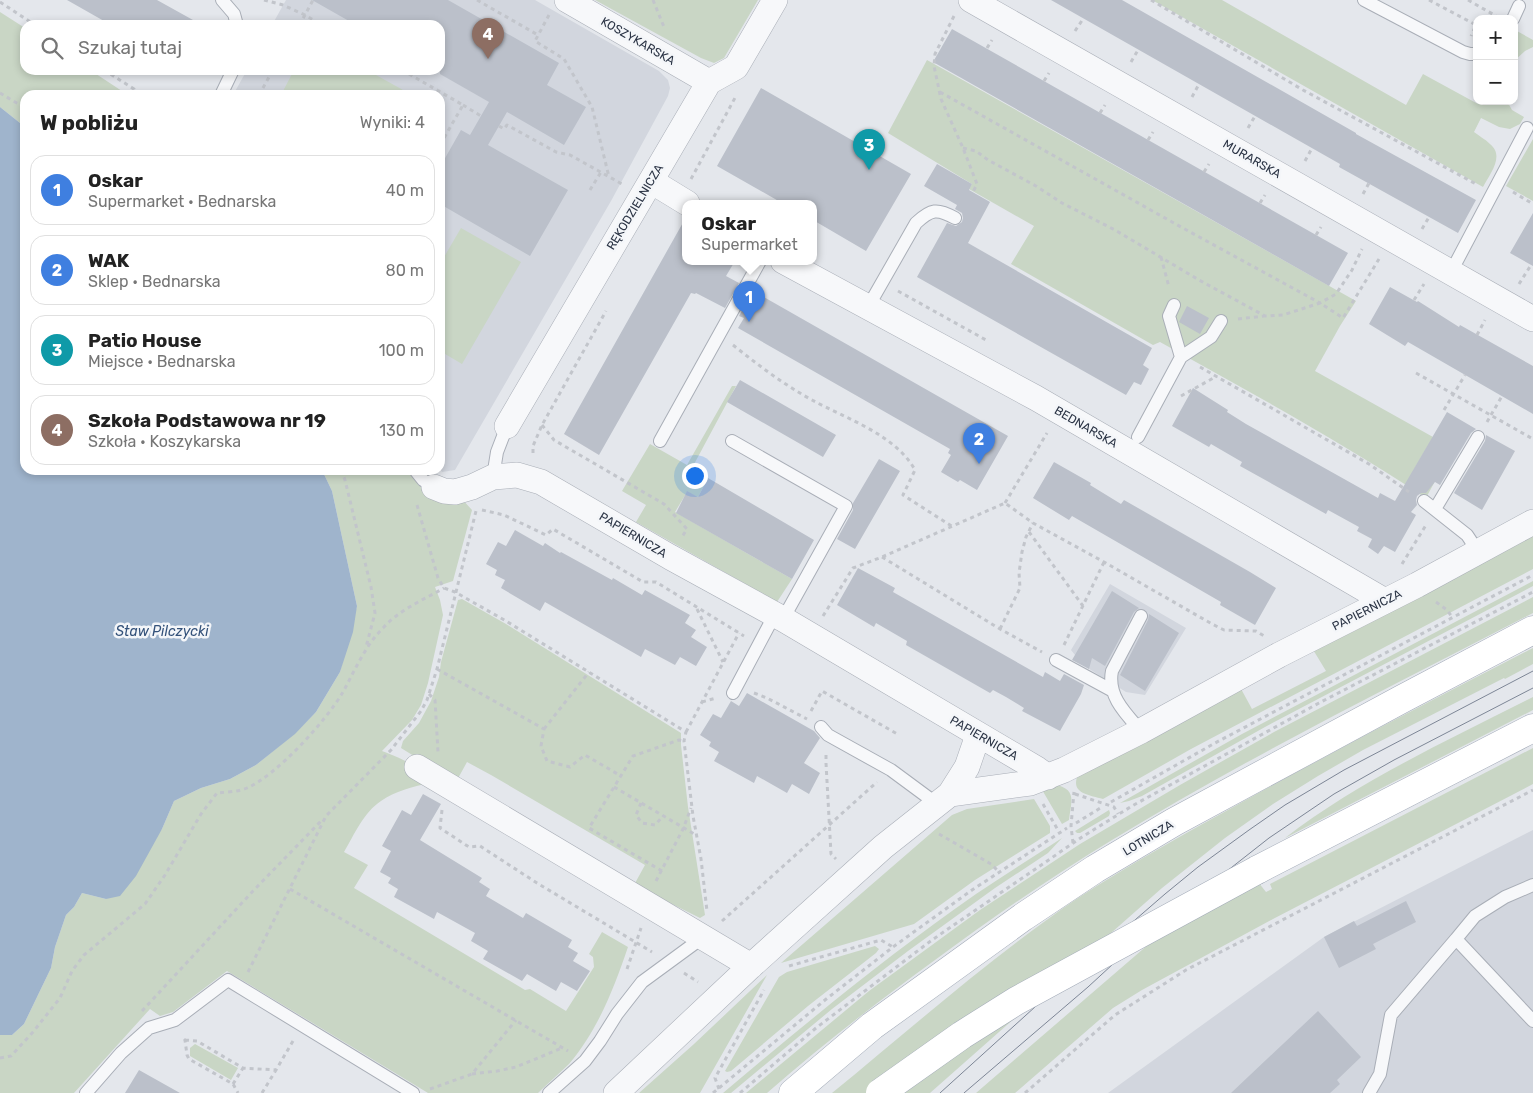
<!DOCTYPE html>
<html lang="pl">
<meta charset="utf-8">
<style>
body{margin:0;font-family:Rubik,sans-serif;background:#f6f6f6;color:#222}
.controls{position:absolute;right:15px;top:15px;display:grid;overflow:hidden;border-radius:10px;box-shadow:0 2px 8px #0003}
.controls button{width:45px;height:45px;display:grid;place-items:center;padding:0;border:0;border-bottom:1px solid #e0e0e0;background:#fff;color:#222;font:25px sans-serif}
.you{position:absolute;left:694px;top:475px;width:18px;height:18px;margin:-12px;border:4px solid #fff;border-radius:50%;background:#1a73e8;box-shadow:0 0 0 8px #1a73e833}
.badge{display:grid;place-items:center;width:32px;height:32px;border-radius:50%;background:#0b8043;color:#fff;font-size:16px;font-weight:700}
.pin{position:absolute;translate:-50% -41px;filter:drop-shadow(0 1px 2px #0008)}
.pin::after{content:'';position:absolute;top:26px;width:18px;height:15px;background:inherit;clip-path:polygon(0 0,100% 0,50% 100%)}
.popup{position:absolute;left:682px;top:200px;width:135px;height:65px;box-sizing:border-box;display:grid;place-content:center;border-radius:10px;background:#fff;filter:drop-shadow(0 1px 4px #0005);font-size:16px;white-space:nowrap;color:#767676}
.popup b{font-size:19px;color:#222}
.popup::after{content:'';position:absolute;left:50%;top:100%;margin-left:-10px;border:10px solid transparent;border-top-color:#fff}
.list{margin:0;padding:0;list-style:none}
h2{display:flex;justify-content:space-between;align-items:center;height:65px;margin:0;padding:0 20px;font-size:21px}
h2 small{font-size:16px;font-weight:400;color:#767676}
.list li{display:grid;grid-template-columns:32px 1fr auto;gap:15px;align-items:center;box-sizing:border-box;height:70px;margin:0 10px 10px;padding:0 10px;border:1px solid #e0e0e0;border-radius:15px}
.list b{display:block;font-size:19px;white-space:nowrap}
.list p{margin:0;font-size:16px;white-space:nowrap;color:#767676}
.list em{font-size:16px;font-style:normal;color:#767676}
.icon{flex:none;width:28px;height:28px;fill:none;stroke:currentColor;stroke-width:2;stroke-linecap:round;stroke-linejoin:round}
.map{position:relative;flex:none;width:1533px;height:1093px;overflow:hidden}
.search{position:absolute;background:#fff;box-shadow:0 2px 8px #0003;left:20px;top:20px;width:425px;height:55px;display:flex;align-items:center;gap:12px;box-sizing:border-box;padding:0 18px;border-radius:15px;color:#767676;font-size:19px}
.panel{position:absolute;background:#fff;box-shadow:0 2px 8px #0003;left:20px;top:90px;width:425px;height:385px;border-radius:15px}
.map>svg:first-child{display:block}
</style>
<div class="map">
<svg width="1533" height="1093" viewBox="0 0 1533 1093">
<rect width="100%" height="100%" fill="#e4e7ec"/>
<!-- built -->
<path fill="#d2d6de" d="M286,0h249l124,71 9,9 2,8 -2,8 -57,105 -156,269 -13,2 -2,-3v-374h-207l14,-25h193v-45h-168z
M1110,584l76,44 -41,67 -19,-3 -43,-27 -12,-15z
M1533,830v263h-425l216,-156z"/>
<!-- green -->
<path fill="#c9d6c5" d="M595,0h163l-34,58 -10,5 -13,-5z
M1152,0h70l184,105 17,-31 55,30 2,-3h27l5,9 12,7 -4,7 -10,5 -11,-2 -18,-9 -7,14c5,4 11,7 16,12 15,12 0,30 -7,43z
M0,12l25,16v42h65l38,25h-103v32l-25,-20z
M1517,31l16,9v7l-8,4 -11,10v-24z
M927,60l429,241 -16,25 -25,45 118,66 -20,34 21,12 -8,15c-86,-57 -176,-106 -266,-156l-7,3 -142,-81 23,-38 -65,-37 3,-5 -84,-51z
M294,70h73l45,25h-131z
M1533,139v62l-27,-15z
M461,228l60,34 -59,102 -22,-13v-87z
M732,386h4l-44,82 16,10 -10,19 -11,-5 -12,20 117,67 -15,23 -141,-80 10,-17 -24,-14 28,-47 37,21z
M322,470h84l18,20 37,8 11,12 -19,71 -18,6 5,13 3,15 -15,68 -7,22 -9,15 -30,31c24,9 30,12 47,32 -16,4 -34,8 -48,18 -17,11 -27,34 -37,51l24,13 -14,23 171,102 5,-1 36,22 28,-44 -1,-10 -4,-3 13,-22 26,15c-14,41 -30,83 -59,117 -10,10 -21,19 -31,29h-110l-201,-122 -54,41 -13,4 -10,-7 -76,84h-74v-58h12l12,-11 27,-56 4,-21 11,-32 8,-8 8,-14 24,6 56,-70 12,-28 27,-13 29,-9 26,-14 38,-31 22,-22 24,-40 17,-66 -25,-115z
M1533,534v35l-342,180 -88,50c-17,-5 -34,-6 -24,-27l161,-85 12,22 74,-38 -14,-23z
M1533,581v5l-268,141 -123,69 -13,5 -9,2 122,-69z
M1533,597v16c-141,73 -285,144 -421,227 -61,37 -120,78 -177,120 -58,42 -114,86 -168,133h-21l123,-102 111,-81 100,-66 100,-59 94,-53z
M462,599l44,25 175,109v12l7,62 17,108 -5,3 -66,-33 11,-20 -154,-90 -24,-13 -11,20 -55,-34 2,-7 16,-18 12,-22 8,-24 2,-15 17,-62z
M1533,648v16l-28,15 -1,-1 -141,72 -45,26 -45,28 -48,34 -63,50 -232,205h-98c81,-66 159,-136 246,-195 54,-35 110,-66 166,-97 96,-53 192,-103 289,-153z
M1533,697v13l-248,128c75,-58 164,-98 248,-141z
M1533,748v36l-260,135 -131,71 -29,18 -98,85h-39l188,-162 83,-63 19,24 6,-3 -2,-5z
M1053,784c25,5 18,17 16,36l-7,4 -21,-36z
M1034,799l16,27v7l-75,47 -61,44 -133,39 171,-148 15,-6z
M1109,810l1,3 -1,3 -29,17h-3l-2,-2z
M1062,838l-14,15 -53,35 -87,63 -76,58 -101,84h-8c82,-69 165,-138 253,-199 28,-19 57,-37 86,-56z
M875,946l4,3 -3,4 -68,53 -77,65 -4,1 -2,-1 54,-94 8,-5z
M767,975l-67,118h-61l55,-49z
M195,1044l43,24 -7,12 -41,-24v-8z"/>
<!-- water -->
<path fill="#9fb4cc" d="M0,107l25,20v343h297l10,21 25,115 -4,26 -13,40 -24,40 -21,22 -39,31 -26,14 -29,9 -27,13 -12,28 -26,47 -16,20 -14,3 -24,-6 -8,14 -8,8 -11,32 -4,21 -27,56 -12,11h-12z"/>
<!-- building -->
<path fill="#bbc0ca" d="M67,0h90l45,25h-91z
M312,0h136l111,63 -12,22 39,22 -22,38 -57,-33 -19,33 80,45 -38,66 -90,-52v-37l21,-37 9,5 19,-33 -49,-28v-49h-84z
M1051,0h71l234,133v1l120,66 -18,33 -119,-66 1,-3z
M952,29l396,224 -19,33 -396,-224z
M761,88l150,86 -45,77 -53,-31v-17h-31l-65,-37z
M937,164l35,20 -3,6 21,12 -22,41 184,105 -9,17 6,4 -8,16 -7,-3 -8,13 -209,-118 30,-54 9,3 6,-4 1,-4 -1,-5 -7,-4 2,-4 -33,-19z
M1533,213v53l-23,-13z
M685,219v42h50l-9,15 13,7 -14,25 -29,-15 -1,1 -4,-1 -92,162 -35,-21z
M1390,287l27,15 1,-1 41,26 1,-2 73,41v48l-125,-72 -3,4 -36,-22z
M753,291l255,145 -31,54 -17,-10 -2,2 -17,-10 10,-17 -3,-2 2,-4 -212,-121 6,-10 -5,-2z
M1187,306l22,12 -9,16 -21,-12z
M740,380l96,55 -13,22 -96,-55z
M1193,388l35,22 -1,2 19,12 132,74 2,-5 15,8 52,-89 29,17 -5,4 -31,52 -5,-3 -9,11h-5l-4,3 -1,4 1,5 -6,7 5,3 -21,37 -11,-6 -6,8 -10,-7 4,-8 -15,-8 2,-4 -31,-17 -2,4 -86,-48 2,-4 -31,-18 -2,3 -37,-21z
M1486,435l29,16 -33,59 -28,-17 31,-52z
M879,459l21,12 -45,78 -18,-10 16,-29v-7z
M1054,462l37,21 -1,2 31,19 3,-4 126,72 26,16 -21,37 -35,-20 1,-3 -149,-86 -3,4 -36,-22z
M708,478l106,62 -22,39 -116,-66 11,-22 11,6z
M515,530l28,16 2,-3 15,10 1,-1 51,28 1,-2 29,17 3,-5 45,25 -5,8 11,7 -5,7 16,10 -11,19 -16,-9 -5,8 -30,-16 -4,8 -96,-55 -5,9 -39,-23 4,-8 -10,-5 2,-5 -11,-6 12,-22 8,4z
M858,568l37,20 -2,4 150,85 2,-5 15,9 4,-7 20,11 -3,9 -21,37 -38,-20 2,-3 -18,-11 -13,-7 -3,3 -84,-48 1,-4 -31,-18 -2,4 -37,-22z
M1112,591l27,17 -5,4 -29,54 -13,-8 -3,11 -17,-9z
M1149,614l30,19 -34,58 -25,-16 28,-55z
M747,693l67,38 6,7 -16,25 16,10 -11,21 -17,-10 -5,9 -30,-17 -3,7 -40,-22 5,-9 -10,-6 2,-4 -11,-7 13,-21 8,4 10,-17 8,5z
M423,794l18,10 -21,36 62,38 -3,4 11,7 -4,7 37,22 3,-5 46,27 -4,7 10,6 -5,8 17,10 -13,20 -16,-9 -5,9 -29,-17 -5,7 -39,-22 5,-8 -17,-10 4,-8 -38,-21 -3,7 -40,-22 4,-8 -10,-6 3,-5 -11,-6 11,-21 -9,-5 20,-36 9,5z
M1406,901l10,21 -43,22 3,5 -37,19 -15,-31 30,-16 3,5z
M1318,1011l43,46 -24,23 3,4 -10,9h-99z
M139,1070l41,23h-55z"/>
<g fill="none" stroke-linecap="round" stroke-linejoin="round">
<defs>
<path id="lane" d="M222,0l12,14 3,11
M1364,0l99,52 7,2h7
M1513,19l6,-13
M221,95l12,-25
M1451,272l76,-144
M1174,305l-5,11 12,41
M868,307l48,-84c15,-14 21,-15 39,-5
M1138,437l43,-80 30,-20 10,-16
M660,441l100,-180
M732,441l114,65 -63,113
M415,470l8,10 11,7
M493,477l4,-25 10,-26
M1424,501l43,34 4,6 3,13
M1435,509l43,-72
M1056,660l57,31
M733,693l42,-79
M821,727l7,8 63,35 46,34
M1141,731c-15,-17 -34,-35 -29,-60l29,-55
M1456,939l19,-23 30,-19 28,-12
M86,1093l35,-40 28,-25 26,-8 53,-40 185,113
M549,1093l36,-32 15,-20 17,-27 25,-32 60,-44
M1369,1093l11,-19 11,-59 65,-76 77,82"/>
<path id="street" d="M567,0l142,82
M971,0l562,319
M651,181l36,22
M783,261l253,137 349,203
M507,426l202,-344 27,-15 39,-67
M434,487l10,4 11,1 17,-5 21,-10 24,-2 24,7 129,75 113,62 254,150 11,8
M417,767l334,199
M950,794l80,-11 34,-13 77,-39 138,-76 138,-70 116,-63
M616,1093l135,-127 132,-119 67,-53 17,-27 11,-32"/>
<path id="primary" d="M1257,870l276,-142
M793,1093l79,-67 151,-109 72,-48 79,-47 228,-123 131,-69"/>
</defs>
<!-- lane casing -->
<use href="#lane" stroke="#a9aeb7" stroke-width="14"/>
<!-- street casing -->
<use href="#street" stroke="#a9aeb7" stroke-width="26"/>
<!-- primary casing -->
<use href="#primary" stroke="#a3abb8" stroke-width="29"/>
<!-- path -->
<path stroke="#c2c5cb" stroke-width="3" stroke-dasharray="4 4" stroke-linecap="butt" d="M264,0l19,5 22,10 8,-15
M477,0l61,35
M653,0l11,27
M1151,0l152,90 173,94
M1429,0l47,25 -5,11
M1468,0l28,16
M0,2l35,23
M549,15l-14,26 29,18 28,48 17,70
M954,16l-19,38 -1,12 7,33 22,49 14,36 -4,8
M299,25l6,-10 17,10
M1075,31l8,-12
M987,48l5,-8
M1131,62l7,-12
M104,70l30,19 2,6
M402,70l61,35 -23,40
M1044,81l5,-8
M940,92l241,135 139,76 16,-9 16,-24 10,-21
M0,93l25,15
M259,95l14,-25
M1192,97l7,-13
M463,105l18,11
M1100,113l5,-8
M499,126l5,3 3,-4 49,27 14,3 52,29
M1248,128l7,-12
M1148,140l5,-8
M963,148l13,3 12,9 48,26 26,17 53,27 84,50 66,36 18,-1 37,-12 23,15 36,-59
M1305,161l7,-13
M1204,172l5,-8
M691,179l45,-83
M590,190l11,-18
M1513,192l20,12
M1363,194l6,-11
M1260,203l5,-8
M1422,229l7,-12
M1316,235l5,-8
M1161,257l8,30
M1519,284l12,-19
M898,291l88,49
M1414,300l10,-16
M1238,319l26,-3
M1477,335l8,-15
M733,345c25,20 50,39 79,55 33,18 84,35 103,70l-12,25 50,32
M1200,367l169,97 40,28
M1416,373l117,66
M1181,396l36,-20
M1444,410l21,-35
M1487,422l15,-26
M542,425l12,15 110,64 23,25 -5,8
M533,453v-7l9,-21 64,-114
M341,470l4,10 26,107 4,26 -9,34
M1005,503l42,-70
M417,505l21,73 6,10 11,4 51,29 180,111 -2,9 9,75 8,43 6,52
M482,510l22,5 42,20 7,-6 90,53h13l88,54
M1029,532l54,74
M882,557l118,72 42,23
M1402,564l24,-39
M1436,602l11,8 5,7
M697,609l26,53
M823,616l30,-48 29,-11 123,-54 28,20 71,39 108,62 12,6 32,1 8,5
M1000,629l20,-41 -1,-15 3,-21 4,-15 7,-14
M1064,645l40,-83
M437,669l107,60 -3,17 6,15 23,6 15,-12 36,21
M754,693l13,5 40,21
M429,694l6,6 3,52
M702,702l14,-4
M811,711l11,-20 77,44
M544,729l45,-57
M686,732l53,-99
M826,755v8l5,91 5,5
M614,787l82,48
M1075,794l39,13 4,7
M1111,802l104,-59 318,-168
M641,803l-5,12 6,8 13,2 8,-9
M1043,804l16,28
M442,810l-2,18 29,19 11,-1 57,37 115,69
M1076,823l26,-16
M939,834l52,30 8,8
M1073,843l-2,-17 3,-34
M662,871l-73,-43 44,-72 46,-16 5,1
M656,881l27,-52 8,-21
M290,889l278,162
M722,921l155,-139
M789,966l92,-26 12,7
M627,969l14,-41
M248,972l78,-156 65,-66 30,-39 6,-11 10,-31 39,-158
M684,973l14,9
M142,1011l111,-120 70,-72
M184,1039l1,1 2,15 2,4 44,25 5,9
M185,1040l12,1 46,27 33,2 17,-29
M0,1058l11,-2 22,-24 27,-34 12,-27 12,-16 61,-51 20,-29 36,-61 16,-21c9,-1 21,-1 30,-5 30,-13 79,-67 96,-96 12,-22 22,-46 40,-64 16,-18 40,-28 61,-40
M472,1074l25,-3 19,-4 46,-19
M233,1084l10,-16
M430,1089l42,-15 44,-54
M719,1089l-4,-11 49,-88
M262,1093l14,-23
M713,1093l112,-93 68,-53 79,-57 95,-62
M740,1093l76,-65 116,-88 150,-103 50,-31 187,-103 214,-111
M1025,1093l90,-78 71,-45 347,-180"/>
<!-- lane -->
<use href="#lane" stroke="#f7f8fa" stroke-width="12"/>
<!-- street -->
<use href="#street" stroke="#f7f8fa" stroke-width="25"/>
<!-- primary -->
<use href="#primary" stroke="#fff" stroke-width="28"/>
<!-- tram -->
<path stroke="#7d8696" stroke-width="1" d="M940,1093l106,-96 119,-103 33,-27 51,-37 36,-25 59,-35 189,-99
M964,1093l124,-106 50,-46 131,-103 65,-44 60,-34 139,-72"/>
<defs>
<path id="primary-bridge" d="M880,1093l82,-58 54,-34 241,-131"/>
</defs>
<!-- primary-bridge casing -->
<use href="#primary-bridge" stroke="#a3abb8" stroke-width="29" stroke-linecap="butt"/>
<!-- primary-bridge -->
<use href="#primary-bridge" stroke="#fff" stroke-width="28"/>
</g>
<g text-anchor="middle" stroke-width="5" stroke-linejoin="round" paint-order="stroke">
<!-- street labels -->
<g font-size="12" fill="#2b3445" stroke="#f4f6f9">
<text transform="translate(638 41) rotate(30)" y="4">KOSZYKARSKA</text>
<text transform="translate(1252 159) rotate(30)" y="4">MURARSKA</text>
<text transform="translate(635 207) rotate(-59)" y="4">RĘKODZIELNICZA</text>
<text transform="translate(1086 427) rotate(30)" y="4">BEDNARSKA</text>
<text transform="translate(633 535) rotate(31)" y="4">PAPIERNICZA</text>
<text transform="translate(1367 610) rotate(-27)" y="4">PAPIERNICZA</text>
<text transform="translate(984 738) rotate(30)" y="4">PAPIERNICZA</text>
<text transform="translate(1148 838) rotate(-31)" y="4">LOTNICZA</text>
</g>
<!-- water labels -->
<g font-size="14" font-style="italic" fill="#34527a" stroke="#f4f6f9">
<text x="162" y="636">Staw Pilczycki</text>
</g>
</g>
</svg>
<div class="controls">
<button>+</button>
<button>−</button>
</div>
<div class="you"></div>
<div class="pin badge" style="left:749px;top:322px;background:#3f7fe0">1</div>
<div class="popup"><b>Oskar</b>Supermarket</div>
<div class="pin badge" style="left:979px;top:464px;background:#3f7fe0">2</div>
<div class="pin badge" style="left:869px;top:170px;background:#0f9aa8">3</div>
<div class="pin badge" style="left:488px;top:59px;background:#8d6e63">4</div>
<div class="search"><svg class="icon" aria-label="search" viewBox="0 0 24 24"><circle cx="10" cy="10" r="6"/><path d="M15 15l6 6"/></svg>Szukaj tutaj</div>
<section class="panel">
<h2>W pobliżu<small>Wyniki: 4</small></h2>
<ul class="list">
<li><span class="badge" style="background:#3f7fe0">1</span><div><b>Oskar</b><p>Supermarket · Bednarska</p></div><em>40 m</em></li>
<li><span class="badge" style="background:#3f7fe0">2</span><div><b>WAK</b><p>Sklep · Bednarska</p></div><em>80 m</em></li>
<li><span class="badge" style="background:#0f9aa8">3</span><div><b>Patio House</b><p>Miejsce · Bednarska</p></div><em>100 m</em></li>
<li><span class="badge" style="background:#8d6e63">4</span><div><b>Szkoła Podstawowa nr 19</b><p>Szkoła · Koszykarska</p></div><em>130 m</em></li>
</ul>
</section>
</div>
